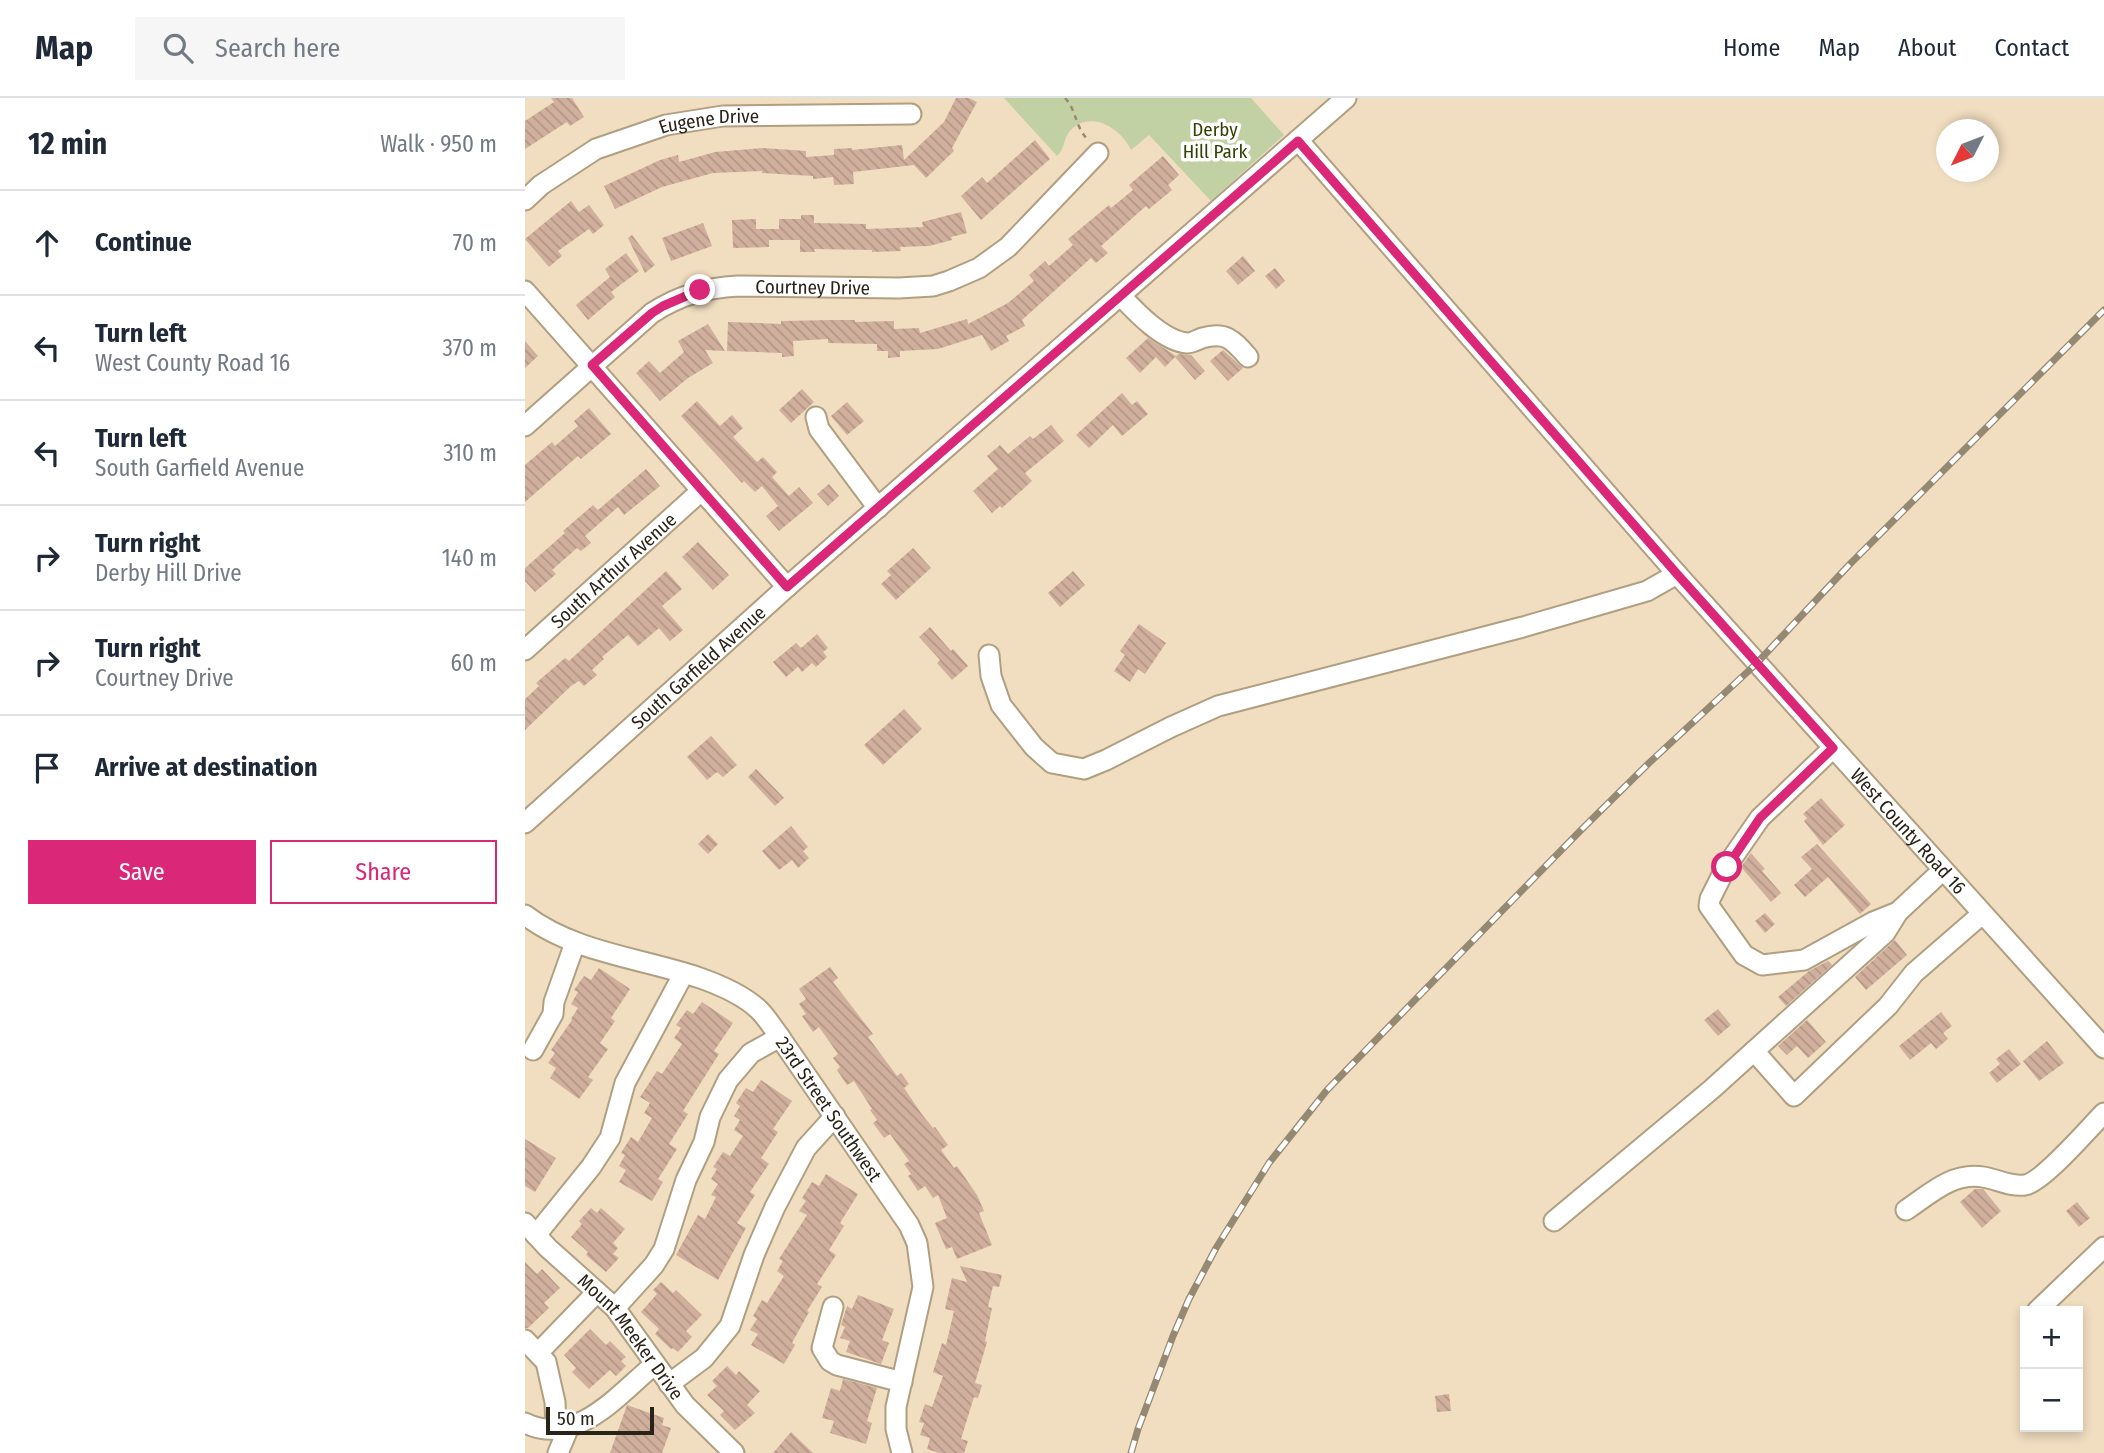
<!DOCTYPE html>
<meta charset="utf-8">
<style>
body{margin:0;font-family:"Fira Sans Condensed",sans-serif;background:#f6f6f7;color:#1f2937}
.controls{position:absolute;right:21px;bottom:21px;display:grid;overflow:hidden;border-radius:0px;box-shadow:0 4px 10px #0003}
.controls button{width:63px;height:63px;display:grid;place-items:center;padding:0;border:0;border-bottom:2px solid #e0e1e3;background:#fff;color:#1f2937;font:35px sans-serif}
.compass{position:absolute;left:1411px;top:21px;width:63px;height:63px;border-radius:50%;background:#fff;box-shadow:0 4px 10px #0003;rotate:228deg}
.scale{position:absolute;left:21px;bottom:18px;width:108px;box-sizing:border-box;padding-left:7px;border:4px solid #2a2318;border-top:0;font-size:19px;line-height:24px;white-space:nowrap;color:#2a2318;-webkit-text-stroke:5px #fff;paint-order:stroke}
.stop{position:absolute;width:21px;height:21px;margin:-16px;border:5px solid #db2777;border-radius:50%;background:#fff}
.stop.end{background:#db2777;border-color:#fff;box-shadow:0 2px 7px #0008}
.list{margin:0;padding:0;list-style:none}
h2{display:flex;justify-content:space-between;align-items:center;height:91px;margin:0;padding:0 28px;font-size:30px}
h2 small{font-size:23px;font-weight:400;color:#747a83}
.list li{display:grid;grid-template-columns:46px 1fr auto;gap:21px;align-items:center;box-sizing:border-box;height:105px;padding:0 28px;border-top:2px solid #e0e1e3}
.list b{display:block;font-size:26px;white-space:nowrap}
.list p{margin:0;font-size:23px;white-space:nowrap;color:#747a83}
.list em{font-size:23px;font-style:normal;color:#747a83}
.actions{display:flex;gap:14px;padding:21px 28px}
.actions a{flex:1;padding:16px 0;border:2px solid #db2777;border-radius:0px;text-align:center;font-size:24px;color:#db2777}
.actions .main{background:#db2777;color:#fff}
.icon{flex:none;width:38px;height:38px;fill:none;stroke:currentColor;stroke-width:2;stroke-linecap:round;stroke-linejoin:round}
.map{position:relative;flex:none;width:1579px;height:1355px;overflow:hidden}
header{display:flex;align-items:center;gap:42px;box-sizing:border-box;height:98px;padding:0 35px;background:#fff;border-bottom:2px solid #e0e1e3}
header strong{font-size:33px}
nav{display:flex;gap:38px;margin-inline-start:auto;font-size:24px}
.search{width:490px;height:63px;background:#f6f6f7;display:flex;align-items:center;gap:18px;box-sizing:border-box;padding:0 24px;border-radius:0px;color:#747a83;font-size:26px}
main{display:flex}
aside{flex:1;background:#fff}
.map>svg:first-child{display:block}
</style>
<header>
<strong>Map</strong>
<div class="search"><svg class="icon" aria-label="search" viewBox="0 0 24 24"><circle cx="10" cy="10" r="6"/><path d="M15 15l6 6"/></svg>Search here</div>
<nav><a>Home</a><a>Map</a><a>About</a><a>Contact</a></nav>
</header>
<main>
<aside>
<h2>12 min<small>Walk · 950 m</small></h2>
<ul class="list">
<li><svg class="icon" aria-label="ahead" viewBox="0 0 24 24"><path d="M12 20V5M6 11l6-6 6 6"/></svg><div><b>Continue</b></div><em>70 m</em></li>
<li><svg class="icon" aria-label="left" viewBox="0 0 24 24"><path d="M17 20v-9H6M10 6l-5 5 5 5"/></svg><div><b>Turn left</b><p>West County Road 16</p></div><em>370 m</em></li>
<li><svg class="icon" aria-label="left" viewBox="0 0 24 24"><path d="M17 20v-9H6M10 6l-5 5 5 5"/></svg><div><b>Turn left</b><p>South Garfield Avenue</p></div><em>310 m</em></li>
<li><svg class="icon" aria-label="right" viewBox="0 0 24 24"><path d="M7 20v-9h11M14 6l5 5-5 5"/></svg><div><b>Turn right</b><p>Derby Hill Drive</p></div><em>140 m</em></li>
<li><svg class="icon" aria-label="right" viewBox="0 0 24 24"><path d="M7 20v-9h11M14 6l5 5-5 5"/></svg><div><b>Turn right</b><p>Courtney Drive</p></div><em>60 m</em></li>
<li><svg class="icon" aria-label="arrive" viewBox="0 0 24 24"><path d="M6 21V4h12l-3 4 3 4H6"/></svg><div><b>Arrive at destination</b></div></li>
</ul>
<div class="actions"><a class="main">Save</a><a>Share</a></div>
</aside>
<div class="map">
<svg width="1579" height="1355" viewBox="0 0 1579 1355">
<defs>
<pattern id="building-back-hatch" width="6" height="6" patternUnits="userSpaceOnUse" patternTransform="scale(1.75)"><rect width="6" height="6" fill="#d0af9d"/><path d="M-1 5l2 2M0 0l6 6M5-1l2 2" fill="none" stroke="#b39686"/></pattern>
</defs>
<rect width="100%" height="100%" fill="#f1dec0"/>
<!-- park -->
<path fill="#c2d1a3" d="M479,0h247l33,37 -73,66 -62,-66 -18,15c-10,-22 -41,-41 -61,-19 -7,8 -5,18 -13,25z"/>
<!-- building -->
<path fill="url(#building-back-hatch)" d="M26,0h21l12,19 -14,9 -3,-4 -42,27v-28l29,-19z
M431,0h13l8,4 -25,46 2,3 -28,27 -12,-13 -61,7 1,12 -20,1 -1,-8 -20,2v-3l-51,-3v-2l-49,2 -51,14 -47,22 -11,-23 56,-26 18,-5 1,7 36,-10 48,-4 43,3v6l28,-2v-6l18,-1v2l50,-5 2,15 40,-38z
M510,42l15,19 -69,61 -20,-24 21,-19 5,6z
M638,58l16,19 -11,10 4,5 -23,19 -3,-3 -45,40 7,7 -12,10 -5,-5 -69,62 3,6 -19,10 3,5 -18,10 -9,-16 -44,14 -38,2v6l-12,1v-7h-11v-7l-49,-1v-4l-35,2 1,15 -12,1v-4l-55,-2 1,-29 53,2v-3l53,-1h21v2l39,-1v8l25,-1 1,5 47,-14 1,5 40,-21 26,-22 -5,-6 16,-14 4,5 24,-21 -5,-6 41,-34 2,3 22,-18 -4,-5z
M46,103l8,11 10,-7 15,20 -11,9 -4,-5 -31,22 4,5 -13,11 -24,-28z
M436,114l6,21 -16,4 1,3 -23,6 -29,1 1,4 -29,1v-2l-58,-1 1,3h-15v-12h-31v7l-36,1 -1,-28 24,-1v10h23v-10h22v-4h13v8l52,1v5l57,-2 -1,-5z
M178,125l9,23 -41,15 -9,-23z
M107,137l23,30 -10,8 -17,-35z
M101,155l13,18 -28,21 4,5 -27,23 -12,-15 34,-28 -5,-8z
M718,158l12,15 -17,14 -12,-14z
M750,170l10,13 -9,8 -11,-13z
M183,226l17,27 -20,-1 8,13 -25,15 -28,23 -24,-28 13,-12 11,12 24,-21 -6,-11z
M623,240l28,18 -11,11 -9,-10 -16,16 -14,-15z
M0,243l13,15 -13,12z
M698,252l20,18 -15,13 -18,-20z
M654,256l12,1 14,16 -10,9 -20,-23z
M277,291l12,13 -23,21 -12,-13z
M597,295l10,12 5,-4 11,13 -26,22 -9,-11 -24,23 -13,-13z
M172,303l23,25 12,-11 11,13 -10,9 24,25 6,-5 14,15 -5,5 17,19 10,-9 14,16 -34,28 -13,-15 12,-10 -16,-20 -7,6 -11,-11 -2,2 -61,-67z
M322,304l17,19 -17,14 -16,-19z
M64,310l22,26 -30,25 -3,-3 -53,46v-37l27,-23 3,4 23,-20 -4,-5z
M526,327l13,16 -39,32 7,8 -30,27 -2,-2 -8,7 -19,-22 25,-22 -11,-13 13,-11 8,9 22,-18 3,3z
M121,371l14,17 -36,29 -6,-8 -33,29 6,7 -10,8 -4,-3 -25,22 4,4 -21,18 -10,-11v-13l40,-35 -2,-2 30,-26 5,5z
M304,386l10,12 -11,10 -11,-12z
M173,444l31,33 -16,15 -31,-33z
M388,450l18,20 -35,32 -15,-16 10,-9 -4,-4z
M141,473l16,18 -20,17 21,24 -13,11 -11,-13 -21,18 -10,-11 -26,22 2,2 -12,11 5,5 -13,11 -5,-5 -8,5 -46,44v-31l14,-13 -3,-3 29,-25 4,3z
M548,473l12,14 -25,22 -12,-14z
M614,526l27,19 -21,31 -7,-5 -8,13 -16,-11 11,-16 -5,-4z
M405,529l21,24 2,-2 15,17 -16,14 -15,-17 3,-3 -21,-23z
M292,536l11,14 -5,4 4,5 -11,10 -4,-4 -10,9 -4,-5 -12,10 -13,-15 23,-19 5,5z
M379,611l18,20 -39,36 -19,-20z
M186,638l26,29 -14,12 -6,-5 -10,8 -20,-23z
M231,671l28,29 -9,8 -27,-29z
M1296,700l24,27 -22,20 -19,-24 3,-3 -4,-4z
M266,728l17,21 -5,4 6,7 -11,10 -6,-8 -13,10 -17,-19z
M183,736l10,10 -10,10 -10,-10z
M1292,746l54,60 -11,10 -32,-37 -23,20 -11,-12 18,-16 -11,-12z
M1226,755l14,16 -3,2 19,22 -10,9 -30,-35z
M1240,815l10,11 -10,9 -10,-12z
M1370,842l12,15 -41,35 -11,-13z
M1303,863l4,4 -46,41 -8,-9 31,-26z
M305,869l8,11 -5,4 40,52 -5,3 29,39 4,-3 8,11 -5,4 17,25 12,15 2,-1 13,18 -7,5 13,18 3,-2 20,29 7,16 -5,2 13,32 -35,14 -5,-12 -6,2 -11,-26 12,-5 -9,-23 -5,3 -8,-12 -7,5 -10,-15 3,-2 -7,-10 5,-3 -19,-27 -6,4 -11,-15 4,-3 -7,-10 2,-1 -18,-28 -7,4 -10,-15 3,-3 -7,-9 5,-4 -19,-27 -6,5 -11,-16 4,-2 -7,-10 7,-5 -7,-10z
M74,870l31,21 -19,29 4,3 -15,22 8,6 -20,28 5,3 -14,19 -29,-21 6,-10 -8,-5 7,-10 -4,-3 21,-30 -1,-1 7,-11 -7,-4 7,-12 -4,-2 10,-14 7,4z
M177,904l31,21 -19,28 5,3 -36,57 5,3 -19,30 8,5 -19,30 5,3 -11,19 -33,-19 7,-12 -7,-4 6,-11 -4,-2 10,-16 7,5 14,-24 -8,-5 6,-10 -10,-6 17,-26 5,3 20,-30 -8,-6 7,-10 -5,-3 11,-15 6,4z
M1193,911l13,16 -13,11 -14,-16z
M1416,914l11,14 -9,7 5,6 -12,10 -5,-6 -21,17 -11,-14z
M1282,922l19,22 -18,16 -11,-12 -10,9 -9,-9z
M1522,943l17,22 -25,18 -16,-20z
M1484,951l12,15 -24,19 -8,-10 11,-9 -4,-5z
M236,982l31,21 -19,28 5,3 -17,26 8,6 -19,28 5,3 -18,28 9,5 -28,52 -42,-25 22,-40 7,4 11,-22 -5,-2 7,-11 -7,-5 6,-10 -4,-2 10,-15 7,4 13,-20 -9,-6 6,-10 -6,-4 6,-10 -4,-3 10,-15 7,4z
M0,1041l31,19 -21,34 -10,-6z
M301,1076l32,20 -18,29 4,3 -15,24 7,5 -19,29 5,3 -15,24 2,1 -17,31 3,2 -11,19 -33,-19 7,-11 -8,-4 7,-11 -4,-3 9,-16 5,3 17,-27 -7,-5 6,-10 -4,-2 28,-44 -8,-4 7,-10 -4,-3 10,-16 7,4z
M1450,1091h8l18,22 -19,17 -22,-26z
M1552,1104l13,16 -11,9 -13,-16z
M66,1110l6,5 4,-5 24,21 -12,14 5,5 -5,6 6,4 -13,14 -20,-17 2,-3 -17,-15 11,-13 -3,-3z
M0,1164l12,12 5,-5 18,19 -16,15 5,5 -21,20h-3z
M435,1168l42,9 -3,12 -6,-1 -5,21 4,1 -7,33 2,1 -12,41 7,2 -4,13 -4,-1 -13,42 7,2 -4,12h-25l-12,-4 3,-11 -10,-3 4,-12 -5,-1 6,-18 7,3 11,-31 -10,-4 9,-29 4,2 8,-34 -9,-2 7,-31 15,4z
M136,1184l12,11 3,-3 26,25 -16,16 6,6 -14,15 -5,-4 -2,1 -16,-15 4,-5 -18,-17 16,-18 -4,-4z
M333,1197l36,14 -12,31 7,3 -8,21 -35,-12 4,-11 -10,-3 5,-11 -4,-2 6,-19 5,3z
M65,1231l16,16 4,-4 16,16 -5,4 5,5 -10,10 -6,-6 -21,19 -17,-17 4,-4 -12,-13z
M202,1268l9,9 3,-4 21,20 -13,14 8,8 -20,17 -15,-15 4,-4 -17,-16 10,-9 -5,-5z
M318,1281l34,9 -10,33 5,2 -6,21 -36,-11 4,-12 -12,-3 9,-30 9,3z
M924,1296l2,17 -14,1 -2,-16z
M102,1307l37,13 -2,7 9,3 -9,25h-52z
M266,1334l22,21h-40z"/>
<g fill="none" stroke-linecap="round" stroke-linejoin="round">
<defs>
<g id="minor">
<path id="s1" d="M773,42l379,434 427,474"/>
<path id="s2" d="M0,102l16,-15 55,-36 70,-24 57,-9 188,-2"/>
<path d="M0,193l262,296"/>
<path d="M596,198c15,16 42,45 66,47 5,0 10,-3 15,-5 24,-7 31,2 46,19"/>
<path d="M291,319l3,12 59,79"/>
<path id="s3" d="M0,328l127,-113c28,-18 53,-25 86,-27l161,2 34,-2 16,-5 30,-13 29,-21 90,-94"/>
<path id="s4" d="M0,552l176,-159"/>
<path d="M464,557l2,21 10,29 33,42 18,16 32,6 22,-9 65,-33 47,-21 305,-79 124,-36 30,-17"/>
<path d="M1308,650l-73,70 -34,49 -16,32 -1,7 35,49 18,10 42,-5 69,-38 25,-10"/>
<path id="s5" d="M0,725l262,-236 559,-489"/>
<path d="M1418,772l-45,42 -13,21 -131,118 40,45 94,-90 26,-33 68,-59"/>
<path id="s6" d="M0,817c50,38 117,43 175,63 20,7 41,16 57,30 8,7 14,17 20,25l132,192 8,18 6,44 -27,120v22l6,24"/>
<path d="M8,952l20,-36 1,-12 21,-59"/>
<path d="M1381,1112c24,-16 46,-38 77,-33 14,2 27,10 42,8 18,-3 64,-57 79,-72"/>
<path d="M1029,1123l158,-132 42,-38"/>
<path id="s7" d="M0,1125l23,25 67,60 70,97 49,48"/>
<path d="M11,1137l55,-68 19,-29 15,-55 59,-110"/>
<path d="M308,1209l-11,41 8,13 7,4 65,17"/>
<path d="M90,1210l39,-43 10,-16 22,-69 18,-38 6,-25 18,-37 23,-27 29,-16"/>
<path d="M1512,1213l67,-64"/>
<path d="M0,1242l21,22 9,40 1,28"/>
<path d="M13,1255l59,-61"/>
<path d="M144,1286l35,-26 26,-32 24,-71 21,-48 31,-59 29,-32"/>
<path d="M0,1325c51,25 95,-30 130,-59"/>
<path d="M33,1355l10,-24"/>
</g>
</defs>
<!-- minor casing -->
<use href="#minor" stroke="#b09f81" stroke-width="23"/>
<!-- path -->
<path stroke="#978974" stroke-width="2.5" stroke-dasharray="5 5" stroke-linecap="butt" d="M540,0c12,13 9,26 22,41"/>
<!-- minor -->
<use href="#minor" stroke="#fff" stroke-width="19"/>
<defs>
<path id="rail" d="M606,1355l7,-24 35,-93 16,-37 27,-51 53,-85 58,-73 254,-260 68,-67 107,-99 94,-100 254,-254"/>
</defs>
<!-- rail casing -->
<use href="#rail" stroke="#968973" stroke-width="7"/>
<!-- rail -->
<use href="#rail" stroke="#fff" stroke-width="4.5" stroke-dasharray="13" stroke-linecap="butt"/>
</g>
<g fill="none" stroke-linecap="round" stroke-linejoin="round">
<!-- route -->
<path stroke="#db2777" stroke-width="9" d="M175,192l-37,16 -11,7 -60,52 195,222 511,-446 379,433 156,174 -73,70 -33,49"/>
</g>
<g text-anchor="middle" stroke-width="7" stroke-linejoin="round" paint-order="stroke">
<!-- street labels -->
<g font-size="19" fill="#2a2318" stroke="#fff">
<text dy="7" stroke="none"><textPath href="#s2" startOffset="205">Eugene Drive</textPath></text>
<text dy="7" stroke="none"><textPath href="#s3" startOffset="336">Courtney Drive</textPath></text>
<text dy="7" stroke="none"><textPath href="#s4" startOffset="119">South Arthur Avenue</textPath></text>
<text dy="7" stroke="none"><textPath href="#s5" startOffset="233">South Garfield Avenue</textPath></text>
<text dy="7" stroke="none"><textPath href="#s1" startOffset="922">West County Road 16</textPath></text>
<text dy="7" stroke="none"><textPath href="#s6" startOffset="376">23rd Street Southwest</textPath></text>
<text dy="7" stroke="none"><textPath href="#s7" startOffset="156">Mount Meeker Drive</textPath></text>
</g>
<!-- park labels -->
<g font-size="19" fill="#334104" stroke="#fff">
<text x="690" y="38">Derby<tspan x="690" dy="22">Hill Park</tspan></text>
</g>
</g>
</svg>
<div class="controls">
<button>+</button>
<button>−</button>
</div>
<svg class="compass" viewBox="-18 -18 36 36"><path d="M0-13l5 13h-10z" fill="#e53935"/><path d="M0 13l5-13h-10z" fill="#747a83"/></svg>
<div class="scale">50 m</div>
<div class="stop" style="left:1202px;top:769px"></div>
<div class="stop end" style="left:175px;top:192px"></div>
</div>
</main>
